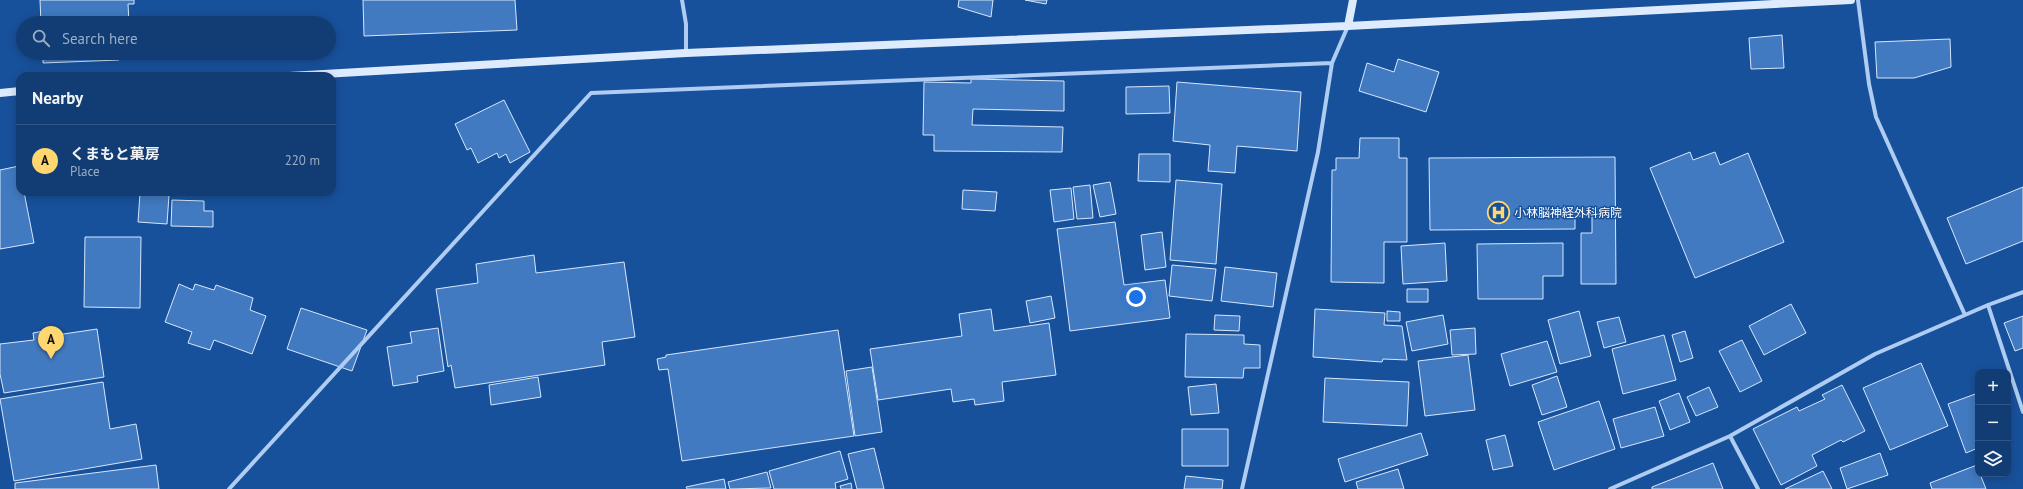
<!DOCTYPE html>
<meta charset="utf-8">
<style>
body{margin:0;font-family:"PT Sans","Noto Sans JP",sans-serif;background:#1f487c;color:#f1f3f6}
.controls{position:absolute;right:12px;bottom:12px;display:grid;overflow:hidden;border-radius:8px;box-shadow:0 2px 10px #0003}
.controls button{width:36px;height:36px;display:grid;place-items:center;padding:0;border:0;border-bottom:1px solid #315686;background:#123d74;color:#f1f3f6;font:20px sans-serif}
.you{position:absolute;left:1136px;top:297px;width:14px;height:14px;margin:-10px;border:3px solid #fff;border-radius:50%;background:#1a73e8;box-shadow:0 0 0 6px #1a73e833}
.badge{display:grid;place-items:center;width:26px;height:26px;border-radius:50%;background:#ffd66f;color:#111;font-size:13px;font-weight:700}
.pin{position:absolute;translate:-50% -33px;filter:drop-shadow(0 1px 2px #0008)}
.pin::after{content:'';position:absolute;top:21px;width:14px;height:12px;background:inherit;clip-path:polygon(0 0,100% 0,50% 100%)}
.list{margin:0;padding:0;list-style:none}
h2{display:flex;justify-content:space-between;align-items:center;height:52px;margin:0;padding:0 16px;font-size:17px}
h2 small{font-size:13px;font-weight:400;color:#9caec5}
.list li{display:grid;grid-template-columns:26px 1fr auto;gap:12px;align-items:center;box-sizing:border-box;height:72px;padding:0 16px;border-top:1px solid #315686}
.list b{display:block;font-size:15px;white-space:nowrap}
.list p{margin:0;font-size:13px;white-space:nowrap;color:#9caec5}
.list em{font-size:13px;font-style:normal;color:#9caec5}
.icon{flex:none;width:22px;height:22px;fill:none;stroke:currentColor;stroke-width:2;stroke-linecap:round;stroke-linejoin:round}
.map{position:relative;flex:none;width:2023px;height:489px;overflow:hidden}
.search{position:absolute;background:#123d74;box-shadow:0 2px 10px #0003;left:16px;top:16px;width:320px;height:44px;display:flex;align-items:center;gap:10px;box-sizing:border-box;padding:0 14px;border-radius:22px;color:#9caec5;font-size:15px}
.panel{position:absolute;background:#123d74;box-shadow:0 2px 10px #0003;left:16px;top:72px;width:320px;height:124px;border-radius:12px}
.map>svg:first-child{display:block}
</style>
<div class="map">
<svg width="2023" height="489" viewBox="0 0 2023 489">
<rect width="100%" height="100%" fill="#18519b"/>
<!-- building -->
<path fill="#417ac1" stroke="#d6e7fc" d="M40,0h94v4h-6l1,19h-88z
M363,0h152l2,30 -153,6z
M959,0h34l-2,17 -33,-10z
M1025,0h22l-1,4z
M1782,35l2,33 -33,1 -2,-31z
M1950,39l1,28 -37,11h-37l-2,-36z
M43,53h75l1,7 -76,3z
M1398,59l41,13 -13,40 -67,-21 8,-28 27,9z
M971,79l93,2v30l-91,-2 -1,16 91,2 -1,25 -128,-1v-16h-11l1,-53 47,1z
M1177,82l124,10 -4,59 -60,-5 -2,27 -27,-2 2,-26 -37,-4z
M1169,86l1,27 -44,1v-27z
M504,100l26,52 -20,11 -4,-9 -7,4 -2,-5 -19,10 -7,-15 -4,2 -12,-26z
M1360,138h39v20h8v84h-23v41l-53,-1 1,-112h4v-12h23z
M1690,152l3,8 22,-8 5,13 28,-12 36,89 -89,36 -45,-110z
M1139,154h31v28l-32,-1z
M1615,157l1,127h-35v-51h11v-17h-17v13l-145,1 -1,-72z
M19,166l1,26h4l10,51 -34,6v-79z
M1176,180l46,4 -6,80 -46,-4z
M1110,182l6,32 -16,3 -7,-32z
M1090,185l3,33 -16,1 -4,-32z
M2023,187v54l-57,23 -19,-46z
M1071,188l3,31 -20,3 -4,-32z
M963,190l34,2 -2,19 -33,-2z
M140,193l29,2 -2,29 -29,-2z
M172,200l32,1v10h9v16l-42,-1z
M1115,222l9,63 41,-5 5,38 -100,13 -13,-102z
M1162,232l4,35 -21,3 -4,-35z
M85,237h56l-1,71 -56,-1z
M1445,243l2,38 -44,3 -2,-38z
M1563,243v33h-20v23h-65l-1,-55z
M534,255l2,18 88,-11 11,75 -33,5 3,23 -150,23 -4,-23 -3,2 -12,-78 42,-6 -2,-19z
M1172,265l44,4 -4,32 -43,-5z
M1225,267l52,6 -4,34 -52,-6z
M179,284l14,6 2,-6 19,6 2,-5 37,13 -3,12 16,6 -14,38 -38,-14 -4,10 -22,-7 4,-11 -27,-10z
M1407,289h21v13h-21z
M1051,296l4,22 -25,5 -4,-22z
M1791,304l15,29 -42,22 -15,-29z
M301,308l66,22 -15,41 -65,-22z
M991,309l3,22 55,-8 7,52 -54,7 2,19 -29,4 -1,-6 -21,3 -2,-13 -73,11 -8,-51 92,-13 -3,-22z
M1315,309l70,4 -1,12 18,1 5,34 -24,-1 -1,3 -69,-5z
M1387,311l13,1v9h-13z
M1579,311l12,45 -31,8 -12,-44z
M1215,315l25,1 -1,15 -25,-1z
M1443,315l5,29 -36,7 -6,-29z
M2023,316v32l-8,3 -11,-28z
M1619,317l7,25 -22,6 -7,-26z
M438,328l6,43 -27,5 1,6 -25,4 -6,-39 25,-4 -2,-11z
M1475,328l1,26 -24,1 -2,-25z
M97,329l7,48 -100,16 -4,-19v-30l34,-4 -1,-7 16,-3 1,6z
M838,330l16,106 -172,25 -14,-92 -9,1 -2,-11 9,-2v-2z
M1685,331l8,27 -13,4 -8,-27z
M1186,334l58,1v9l16,1v23h-16l-1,10 -58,-1z
M1664,335l12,45 -53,14 -11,-45z
M1742,340l20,41 -22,11 -21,-41z
M1547,341l10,31 -47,14 -9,-32z
M1468,355l7,55 -50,6 -7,-55z
M1921,363l27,63 -58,24 -27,-62z
M872,367l10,65 -27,4 -9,-65z
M1557,376l10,31 -25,8 -10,-30z
M538,377l3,20 -50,8 -2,-20z
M1325,378l84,4 -2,44 -84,-4z
M103,382l7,47 26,-5 6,35 -128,22 -14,-82z
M1216,384l3,29 -28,2 -3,-28z
M1842,385l23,46 -22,11 -2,-2 -29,15 5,11 -36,19 -28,-56 44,-22 2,4 26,-12 -3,-4z
M1709,387l9,20 -22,9 -9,-19z
M1679,393l11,29 -20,8 -11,-29z
M1978,393v55l-12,5 -18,-49z
M1599,401l16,48 -61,21 -16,-48z
M1655,407l9,29 -43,12 -8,-29z
M1182,429h46v37h-46z
M1421,433l7,22 -83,27 -7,-23z
M1505,435l8,31 -20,4 -7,-30z
M874,448l10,41h-27l-9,-35z
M840,451l8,28 -13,4 1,6h-62l-5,-18z
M1880,453l8,22 -41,14 -7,-21z
M1713,463l10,26h-71v-2z
M156,465l3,24h-144v-6z
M1977,465l1,9h2l6,15h-54l-2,-6z
M1398,469l6,20h-46l-2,-7z
M1823,471l9,18h-47z
M767,472l4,16 -41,1 -2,-7z
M1186,476l37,4 -1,9h-38z
M724,479l2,10h-39l-1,-2z
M851,483l1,6h-11l-1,-3z"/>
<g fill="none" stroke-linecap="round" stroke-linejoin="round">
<!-- street -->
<path stroke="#afcdf2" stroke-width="4" d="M682,0l4,24v29
M1858,0l11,84 7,33 89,198
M1988,305l35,107
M1730,436l28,53
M229,489l362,-396 741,-30
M1242,489l76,-337 14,-89 16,-37
M1610,489l120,-53 145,-82 113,-49 35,-13"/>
<!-- secondary -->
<path stroke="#ddebfc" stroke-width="8" d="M1348,26l5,-26
M289,76l397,-23 662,-27 503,-26
M0,93l20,-2"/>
</g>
<!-- icons -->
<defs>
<symbol id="hospital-ring" viewBox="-11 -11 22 22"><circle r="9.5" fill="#18519b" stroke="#ffd66f" stroke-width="1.5"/><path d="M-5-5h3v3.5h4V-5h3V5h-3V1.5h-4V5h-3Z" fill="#ffd66f"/></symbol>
</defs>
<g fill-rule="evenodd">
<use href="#hospital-ring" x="1486" y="200" width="25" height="25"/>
</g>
<g text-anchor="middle" stroke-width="3" stroke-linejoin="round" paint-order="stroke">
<!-- poi labels -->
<g font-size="12" fill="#fff" stroke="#18519b" text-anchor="start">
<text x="1514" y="217">小林脳神経外科病院</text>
</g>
</g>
</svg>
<div class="controls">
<button>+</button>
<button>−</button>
<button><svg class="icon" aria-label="layers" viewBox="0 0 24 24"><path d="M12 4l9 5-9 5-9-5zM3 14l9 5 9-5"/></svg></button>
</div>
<div class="you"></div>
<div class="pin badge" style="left:51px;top:359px">A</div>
<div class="search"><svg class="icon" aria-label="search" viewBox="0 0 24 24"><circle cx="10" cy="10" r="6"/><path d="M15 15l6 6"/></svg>Search here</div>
<section class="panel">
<h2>Nearby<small></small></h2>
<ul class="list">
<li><span class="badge">A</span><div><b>くまもと菓房</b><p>Place</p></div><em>220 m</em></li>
</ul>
</section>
</div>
